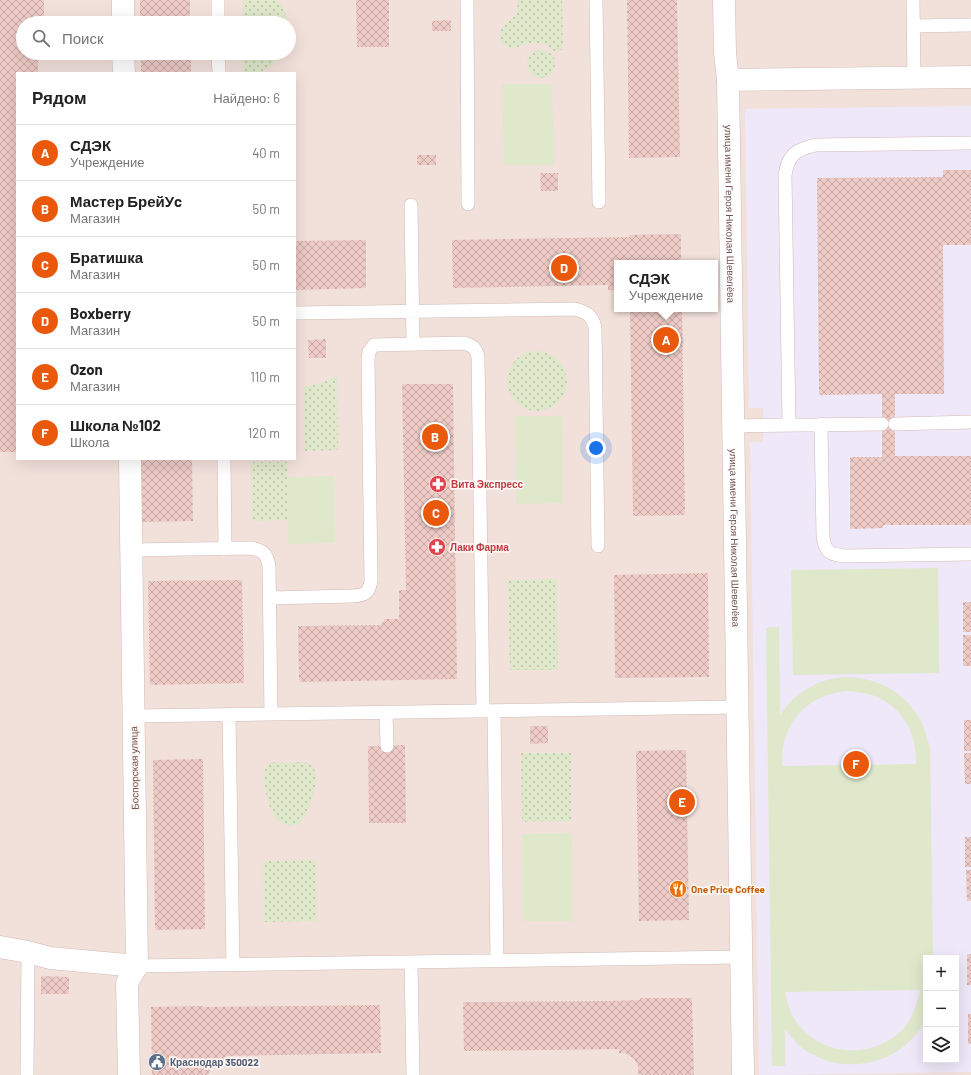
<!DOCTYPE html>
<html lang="ru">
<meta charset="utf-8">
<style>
body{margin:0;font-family:Barlow,sans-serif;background:#f2f2f2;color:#222}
.controls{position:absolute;right:12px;bottom:12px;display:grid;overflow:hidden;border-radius:0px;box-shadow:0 4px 16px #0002}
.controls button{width:36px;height:36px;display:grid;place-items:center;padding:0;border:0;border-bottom:1px solid #e0e0e0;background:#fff;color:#222;font:20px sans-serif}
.you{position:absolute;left:596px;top:448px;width:14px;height:14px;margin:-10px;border:3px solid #fff;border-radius:50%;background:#1a73e8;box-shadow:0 0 0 6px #1a73e833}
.badge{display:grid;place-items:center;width:26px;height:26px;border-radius:50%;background:#ea580c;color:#fff;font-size:13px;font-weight:700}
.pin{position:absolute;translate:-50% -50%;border:2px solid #fff;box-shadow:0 1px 4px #0006}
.popup{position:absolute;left:614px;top:260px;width:104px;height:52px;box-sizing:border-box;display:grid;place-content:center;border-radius:0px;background:#fff;filter:drop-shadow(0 1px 3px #0005);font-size:13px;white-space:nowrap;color:#767676}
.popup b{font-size:15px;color:#222}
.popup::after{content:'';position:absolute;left:50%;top:100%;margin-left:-8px;border:8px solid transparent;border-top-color:#fff}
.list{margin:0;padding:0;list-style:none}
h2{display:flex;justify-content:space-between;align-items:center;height:52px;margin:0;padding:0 16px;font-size:17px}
h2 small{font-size:13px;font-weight:400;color:#767676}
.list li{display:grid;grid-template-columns:26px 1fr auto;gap:12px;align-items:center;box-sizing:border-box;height:56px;padding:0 16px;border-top:1px solid #e0e0e0}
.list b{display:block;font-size:15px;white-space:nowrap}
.list p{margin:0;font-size:13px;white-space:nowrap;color:#767676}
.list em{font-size:13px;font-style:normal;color:#767676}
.icon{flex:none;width:22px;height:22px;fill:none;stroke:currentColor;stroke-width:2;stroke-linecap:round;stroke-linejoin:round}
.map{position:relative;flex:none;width:971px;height:1075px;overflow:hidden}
.search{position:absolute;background:#fff;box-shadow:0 4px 16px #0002;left:16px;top:16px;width:280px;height:44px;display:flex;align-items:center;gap:10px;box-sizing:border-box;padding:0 14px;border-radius:22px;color:#767676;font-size:15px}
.panel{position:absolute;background:#fff;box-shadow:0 4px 16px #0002;left:16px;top:72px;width:280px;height:388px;border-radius:0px}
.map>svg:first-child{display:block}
</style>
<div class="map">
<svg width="971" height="1075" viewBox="0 0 971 1075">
<defs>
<pattern id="green-dots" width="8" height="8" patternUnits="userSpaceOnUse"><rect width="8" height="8" fill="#dfe8cb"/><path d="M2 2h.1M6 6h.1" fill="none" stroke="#b9bfa7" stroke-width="1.8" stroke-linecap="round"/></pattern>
<pattern id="building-cross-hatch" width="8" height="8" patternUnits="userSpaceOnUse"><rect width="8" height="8" fill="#eecbc6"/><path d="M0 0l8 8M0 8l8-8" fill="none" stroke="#c5a7a3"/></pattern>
</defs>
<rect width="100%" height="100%" fill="#fbf1ec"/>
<!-- residential -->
<path fill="#f2e1db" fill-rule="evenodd" d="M0,0h971v1075h-971zM23,23h266v30h-266zM17,73h278v386h-278zM617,263h98v46h-98zM926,958h30v102h-30z"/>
<!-- education -->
<path fill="#eee8f8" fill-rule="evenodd" d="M971,106v966l-212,3 -9,-633h13v-34h-14l-4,-299zM926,958h30v102h-30z"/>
<!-- green -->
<path fill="url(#green-dots)" d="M243,0h34l6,6 4,12 -2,5h-42z
M518,0h44l1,47 -1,3c-10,4 -9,-2 -16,-5 -5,-2 -11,-2 -16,-2 -6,0 -11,5 -17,5 -5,0 -9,-2 -11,-5 -9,-16 10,-20 15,-31 1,-3 0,-8 1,-12z
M527 64a14 14 0 1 1 28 0a14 14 0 1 1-28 0Z
M243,53h40c-7,9 -15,17 -26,20 -4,1 -9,0 -13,0z
M507 381a30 30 0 1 1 60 0a30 30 0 1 1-60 0Z
M337,376l1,74 -33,1 -1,-64 20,-5z
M251,462h36l1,58 -36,1z
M557,579l1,91h-48l-2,-90z
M521,753h50v68l-49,1z
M272,762c5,0 10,1 15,1 8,0 17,-4 24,2 2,2 4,6 5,8 2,11 -8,46 -18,51 -7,3 -15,1 -20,-3 -9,-9 -20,-45 -11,-55 1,-2 3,-3 5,-4z
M316,860l1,61 -53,1 -1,-61z"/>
<!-- pitch -->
<path fill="#dfe8cb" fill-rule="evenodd" d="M502,84h50l2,81h-50z
M515,416h47l1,87 -47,1z
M334,476l1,67 -47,1 -1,-67z
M938,568l1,105 -146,2 -2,-105z
M779,627l1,88c2,-3 5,-6 7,-9 7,-9 17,-16 27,-21 36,-18 84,-3 104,31 6,10 9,21 12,32l3,210h-7v60c-15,34 -53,51 -89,45 -10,-1 -21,-7 -31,-12 -8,-6 -15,-14 -21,-22v37h-13l-6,-438zM847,691c9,1 19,2 28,5 28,11 42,39 41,68l-134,2c-1,-30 11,-55 38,-68 9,-4 18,-6 27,-7zM920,990c-3,14 -7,28 -17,39 -31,32 -85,28 -109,-11 -5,-8 -7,-17 -9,-26z
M572,833l1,88h-50l-1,-87z"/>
<!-- building -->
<path fill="url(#building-cross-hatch)" d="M0,0h44v23h-21v30h15v20h-21v379h-17z
M140,0h50v23h-50z
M356,0h33v47h-32z
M627,0h50l3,157 -51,1z
M451,20v11h-19v-10z
M141,53h50v20h-50z
M417,155h19v10h-19z
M943,170h28v75h-28l1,149h-49v62h76v69h-88v3l-33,1v-72h32v-63l-63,1 -2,-217 126,-1z
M540,173h18v18h-17z
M681,234v29h-64v29l-4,-2h-5v-5l-155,3 -1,-48 177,-3v-2z
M366,240v48l-71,2v-49z
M627,309h55l3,206 -52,1 -3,-205h-3z
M326,339v19h-17l-1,-18z
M402,384h51l4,295 -158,3 -1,-56 82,-1 5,-6h14v-29h7z
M140,459h52l1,62 -52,1z
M708,573l1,104 -94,1 -1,-103z
M242,580l2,103 -94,2 -2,-104z
M963,602h8v30h-8z
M963,635h8v31h-8z
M964,720h7v31h-7z
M530,726h18v17l-18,1z
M405,745l1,78h-37l-1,-77z
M686,750l3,170 -50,1 -3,-170z
M964,753h7v31h-6z
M203,759l2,170 -50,1 -2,-170z
M965,837h6v30h-6z
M966,870h5v31h-4z
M967,954h4v31h-4z
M41,976l28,1v17h-28z
M640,998h52l2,77h-52l-1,-1h-3v-8l-4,-7 -4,-3 -5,-3h-6v-4l-155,2 -1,-49 145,-1 32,-1z
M380,1005l1,48 -155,3v4l-6,1 -5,2 -4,4 -3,8h-56l-1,-68 52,-1v1z
M968,1014h3v30h-3z"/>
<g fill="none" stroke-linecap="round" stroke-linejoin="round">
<defs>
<path id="lane" d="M218,0v23
M467,0l1,204
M596,0l3,202
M913,0l1,78
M914,26l57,-1
M218,53l1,20
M411,205l2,138
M295,313l280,-4c11,3 17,6 20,18l3,219
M821,424l2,112c2,16 6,18 21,20l127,-2
M895,424l76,-2
M789,425l-4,-250c3,-20 11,-26 31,-30l155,-2
M734,426l148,-2
M224,459l1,90
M131,550l120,-2c12,2 16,6 18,18l2,148
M270,598l83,-2c12,-1 16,-3 18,-15l-3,-222 1,-7 5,-7 90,-2c9,3 12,5 14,14l5,354
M494,711l3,249
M386,713l1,33
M229,715l4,249
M133,716l605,-9
M411,962l2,113
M137,966l604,-9
M27,1075l1,-123"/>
<g id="street">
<path d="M123,0v23"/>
<path id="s1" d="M724,0l1,53 3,27 15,995"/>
<path d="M123,53l1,20"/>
<path d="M728,80l243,-3"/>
<path d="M0,947l28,5 22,6 87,8"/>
<path d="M129,1075l-2,-92 10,-17 -7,-507"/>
</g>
</defs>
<!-- lane casing -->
<use href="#lane" stroke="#cfb9b5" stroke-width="14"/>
<!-- street casing -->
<use href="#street" stroke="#cfb9b5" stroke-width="23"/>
<!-- lane -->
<use href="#lane" stroke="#fff" stroke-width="13"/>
<!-- street -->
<use href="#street" stroke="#fff" stroke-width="22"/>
</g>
<!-- icons -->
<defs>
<symbol id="pharmacy-disc" viewBox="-11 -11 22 22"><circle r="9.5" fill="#e0444e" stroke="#fef6f3"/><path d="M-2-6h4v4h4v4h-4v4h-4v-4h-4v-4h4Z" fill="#fff"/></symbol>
<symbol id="restaurant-disc" viewBox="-11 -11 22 22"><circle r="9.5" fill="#e8710a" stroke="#fef6f3"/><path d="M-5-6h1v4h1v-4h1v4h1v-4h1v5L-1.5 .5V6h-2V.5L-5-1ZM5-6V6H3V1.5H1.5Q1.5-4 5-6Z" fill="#fff"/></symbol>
<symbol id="civic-disc" viewBox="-11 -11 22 22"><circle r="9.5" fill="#5c6f8a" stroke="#fef6f3"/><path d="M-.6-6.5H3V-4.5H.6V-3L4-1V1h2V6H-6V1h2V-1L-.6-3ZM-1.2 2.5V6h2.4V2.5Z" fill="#fff"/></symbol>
</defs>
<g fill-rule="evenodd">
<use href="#pharmacy-disc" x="428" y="474" width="20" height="20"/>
<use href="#pharmacy-disc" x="427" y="537" width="20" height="20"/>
<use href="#restaurant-disc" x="668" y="879" width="20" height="20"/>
<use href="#civic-disc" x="147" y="1052" width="20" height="20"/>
</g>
<g text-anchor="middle" stroke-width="3.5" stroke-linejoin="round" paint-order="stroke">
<!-- street labels -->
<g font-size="10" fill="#745451" stroke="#fef6f3">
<text dy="4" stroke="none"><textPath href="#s1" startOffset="214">улица имени Героя Николая Шевелёва</textPath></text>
<text dy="4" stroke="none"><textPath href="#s1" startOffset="538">улица имени Героя Николая Шевелёва</textPath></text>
<text transform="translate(134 768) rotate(-91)" y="4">Боспорская улица</text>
</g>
<!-- health labels -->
<g font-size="10" font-weight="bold" fill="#be3a42" stroke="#fef6f3" text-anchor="start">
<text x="451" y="488">Вита Экспресс</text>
<text x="450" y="551">Лаки Фарма</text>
</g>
<!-- food labels -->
<g font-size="10" font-weight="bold" fill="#c56008" stroke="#fef6f3" text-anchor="start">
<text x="691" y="893">One Price Coffee</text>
</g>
<!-- service labels -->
<g font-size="10" font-weight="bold" fill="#4e5e75" stroke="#fef6f3" text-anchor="start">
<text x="170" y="1066">Краснодар 350022</text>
</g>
</g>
</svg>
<div class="controls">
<button>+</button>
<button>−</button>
<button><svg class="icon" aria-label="layers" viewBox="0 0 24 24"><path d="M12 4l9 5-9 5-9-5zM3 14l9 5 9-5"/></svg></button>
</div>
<div class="you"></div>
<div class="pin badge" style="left:666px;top:340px">A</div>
<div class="popup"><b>СДЭК</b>Учреждение</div>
<div class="pin badge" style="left:435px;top:437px">B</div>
<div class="pin badge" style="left:436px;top:513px">C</div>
<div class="pin badge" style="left:564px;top:268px">D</div>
<div class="pin badge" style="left:682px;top:802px">E</div>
<div class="pin badge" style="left:856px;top:764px">F</div>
<div class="search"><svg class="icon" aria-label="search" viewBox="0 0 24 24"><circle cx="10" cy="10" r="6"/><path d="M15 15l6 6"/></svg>Поиск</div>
<section class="panel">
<h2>Рядом<small>Найдено: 6</small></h2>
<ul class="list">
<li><span class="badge">A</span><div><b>СДЭК</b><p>Учреждение</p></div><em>40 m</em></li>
<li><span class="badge">B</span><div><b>Мастер БрейУc</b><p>Магазин</p></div><em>50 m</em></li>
<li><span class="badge">C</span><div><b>Братишка</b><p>Магазин</p></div><em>50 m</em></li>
<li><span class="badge">D</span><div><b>Boxberry</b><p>Магазин</p></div><em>50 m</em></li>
<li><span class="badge">E</span><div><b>Ozon</b><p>Магазин</p></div><em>110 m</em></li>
<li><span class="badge">F</span><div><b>Школа №102</b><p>Школа</p></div><em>120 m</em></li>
</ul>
</section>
</div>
